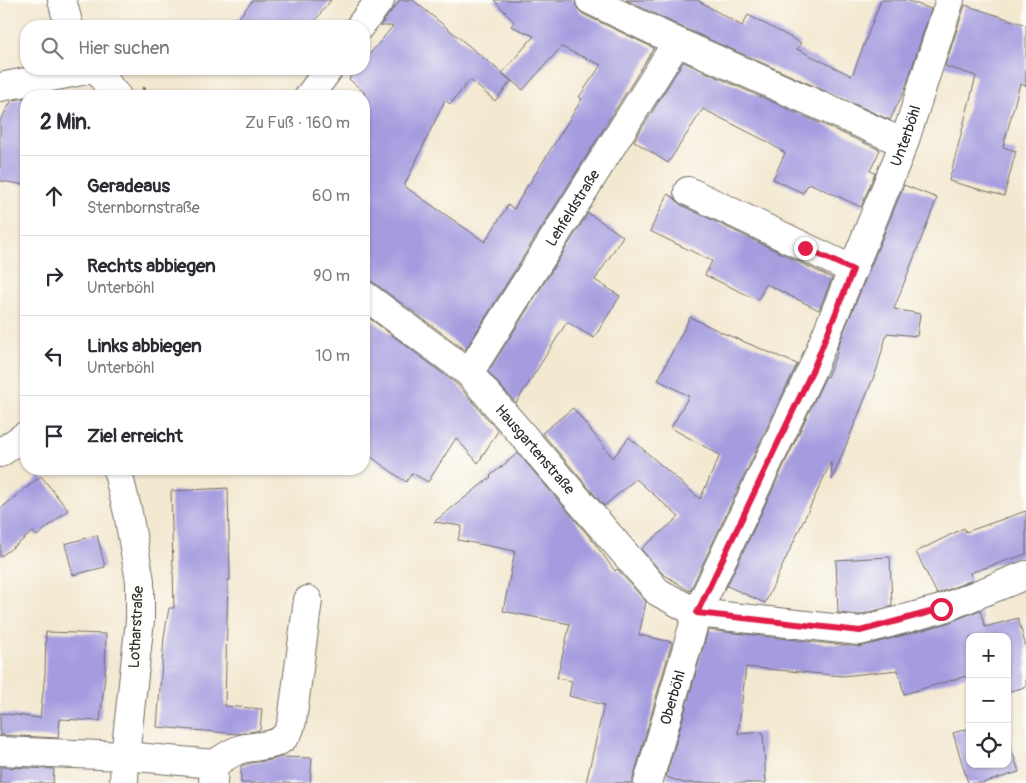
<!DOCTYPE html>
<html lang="de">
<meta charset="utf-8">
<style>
body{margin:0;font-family:Pangolin,sans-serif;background:#f7f7f7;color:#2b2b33}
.controls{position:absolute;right:15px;bottom:15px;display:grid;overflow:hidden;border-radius:10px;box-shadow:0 1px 4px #0004}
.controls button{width:45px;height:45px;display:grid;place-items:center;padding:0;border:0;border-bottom:1px solid #e1e1e2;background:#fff;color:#2b2b33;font:25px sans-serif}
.stop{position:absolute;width:15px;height:15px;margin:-11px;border:4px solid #e11d48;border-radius:50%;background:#fff}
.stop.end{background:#e11d48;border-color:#fff;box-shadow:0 1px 5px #0008}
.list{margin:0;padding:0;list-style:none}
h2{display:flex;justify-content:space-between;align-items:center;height:65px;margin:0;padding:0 20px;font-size:21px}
h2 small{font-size:16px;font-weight:400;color:#7c7c81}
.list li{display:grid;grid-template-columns:32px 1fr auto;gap:15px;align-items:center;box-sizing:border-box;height:80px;padding:0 20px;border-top:1px solid #e1e1e2}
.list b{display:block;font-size:19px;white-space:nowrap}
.list p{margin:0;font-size:16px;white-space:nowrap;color:#7c7c81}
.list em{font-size:16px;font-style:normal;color:#7c7c81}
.icon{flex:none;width:28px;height:28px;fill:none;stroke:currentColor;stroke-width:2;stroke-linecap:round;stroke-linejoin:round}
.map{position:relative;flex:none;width:1026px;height:783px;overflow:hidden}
.search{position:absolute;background:#fff;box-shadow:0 1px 4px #0004;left:20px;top:20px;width:350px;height:55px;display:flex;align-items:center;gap:12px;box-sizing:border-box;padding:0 18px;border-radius:20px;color:#7c7c81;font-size:19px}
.panel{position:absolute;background:#fff;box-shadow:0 1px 4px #0004;left:20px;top:90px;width:350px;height:385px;border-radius:20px}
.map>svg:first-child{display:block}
</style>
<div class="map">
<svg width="1026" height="783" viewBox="0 0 1026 783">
<rect width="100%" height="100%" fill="#fdfcf7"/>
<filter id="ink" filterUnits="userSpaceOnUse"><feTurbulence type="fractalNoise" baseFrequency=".02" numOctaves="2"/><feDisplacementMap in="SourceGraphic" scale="10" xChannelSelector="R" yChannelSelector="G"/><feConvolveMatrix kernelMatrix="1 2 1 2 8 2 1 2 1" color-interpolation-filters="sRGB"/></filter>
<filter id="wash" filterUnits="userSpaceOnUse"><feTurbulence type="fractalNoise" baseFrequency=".0096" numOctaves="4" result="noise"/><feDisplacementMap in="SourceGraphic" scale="20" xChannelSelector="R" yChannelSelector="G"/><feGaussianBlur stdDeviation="1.12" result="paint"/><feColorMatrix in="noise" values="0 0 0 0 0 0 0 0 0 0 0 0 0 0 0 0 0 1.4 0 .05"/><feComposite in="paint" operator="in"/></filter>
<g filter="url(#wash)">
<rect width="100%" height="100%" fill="#f3e8d0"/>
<g id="blocks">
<!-- building -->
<path fill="#a59cdf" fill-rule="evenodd" d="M253,0h78l-20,26h-79z
M400,0h13l89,73 32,-37 -23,-10 3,-4 -20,-22h81l2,8 6,6 71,34 -189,302 -92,-68 -9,-2v-188l-15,-13 8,-10h7v-8l29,-35h-13zM561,47l40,18 -22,32 3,2 -54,87h-1l-13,23 -6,-4 -23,37 -81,-56 41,-86 5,4 20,-24 25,21 16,-20 -9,-8 21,17z
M626,0h71l45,26 6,-11 53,28 -4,6 55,27 29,-76h25l25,9 -26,80 -15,31 -206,-92z
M965,5l61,20v61l-6,-2 -17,63 13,4 -12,45 -55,-15 27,-105 -31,-10z
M683,62l197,88 -10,21 5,2 -14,34 -52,-24 -6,10 -30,-14 12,-26 -21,-13 -61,-31 -35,54 -34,-22z
M26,98v87l-26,-4v-60l12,-21z
M904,185l33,13 -43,111 26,5 -3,22 -30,-3 -10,36 -45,111 -1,-18 -66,141 -38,-17 99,-210 1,1 10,-24 1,-7z
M668,194l6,4 7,7 151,73 -13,32 -53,-26 -8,16 -53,-25 7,-14 -62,-30z
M588,213l35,23 -28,44 25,16 -26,42 -27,-16 -51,81 -28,-31z
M364,314l94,71 40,46 -20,32 -22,-25 -28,44 -16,-9 -6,9 -42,-30z
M690,317l33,16 74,31 -107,227 -27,-17 -22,-25 38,-32 -43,-38 -32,27 -62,-73 31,-25 40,50 16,-21 71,62 20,-44 -49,-27 18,-32 -31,-16z
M518,453l75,88 22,30 2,-2 29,33 -7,33 33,7 -39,137v4h-47l18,-78 -35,-9 3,-15 -15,-3 13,-54 -67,-13 12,-60 -57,-11 4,-14 -28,-4 57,-45 -1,-1z
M41,476l27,34 -31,26 -4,-4 -33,25v-48z
M228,488l2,92h-2l-3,126 37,3 -2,21 -21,4 -82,-7 7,-90 5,-29h5l-3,-117z
M1026,511v43l-56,19 2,7 -35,14 -21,-42 48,-24 2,4z
M97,535l8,32 -32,8 -8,-31z
M890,557l2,49 -33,9 -21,-2 -2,-53z
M980,610l5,17 33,-9 8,29v40l-19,5v-55h-37v38l-66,19 -6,-24 -55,6 -97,-9 -8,67 25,-2 3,51h-82l-18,-6 42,-147 151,17 5,-1 81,-22z
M46,632l60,2 -1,42 -5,45 -40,-2 -2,19 -58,-3v-22l40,5 5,-44z
M970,728v36h37v-30l12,38 -36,11h-15l-15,-50z
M281,757l31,1 -2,25h-69v-17l9,-3 21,-3z
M0,767l54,2 -1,14h-53z"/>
</g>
</g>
<g filter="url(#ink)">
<use href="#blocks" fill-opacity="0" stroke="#716d65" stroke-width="1"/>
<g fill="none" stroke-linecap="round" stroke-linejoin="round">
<defs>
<g id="minor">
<path d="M62,0l7,26"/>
<path d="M590,0l87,42 227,101"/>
<path d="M97,69l15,22 5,5"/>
<path d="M0,87l92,-18"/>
<path d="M688,191l165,79"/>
<path id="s1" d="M364,295l105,78 189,219 39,21 163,18 81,-22 85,-34"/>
<path id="s2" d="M469,373l208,-331"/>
<path d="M117,469l11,44 12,68v39l-15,136 -1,27"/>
<path d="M0,751l125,5 89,8 -1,19"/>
<path d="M214,764c9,-5 17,-12 27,-15 15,-4 39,-1 47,-17 2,-3 3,-7 4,-11l16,-121"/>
<path id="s3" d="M648,783l49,-170 116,-246 91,-224 46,-143"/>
</g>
<path id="major" d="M360,26l20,-26
M309,96l20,-27
M0,453l26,-18"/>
</defs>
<!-- minor casing -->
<use href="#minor" stroke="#716d65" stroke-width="30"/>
<!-- major casing -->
<use href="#major" stroke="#716d65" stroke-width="30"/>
<!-- path -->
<path stroke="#716d65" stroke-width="3" stroke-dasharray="4 4" stroke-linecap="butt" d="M142,88l20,8"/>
<!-- minor -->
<use href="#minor" stroke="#fff" stroke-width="28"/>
<!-- major -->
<use href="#major" stroke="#fff" stroke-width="28"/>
</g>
</g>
<g fill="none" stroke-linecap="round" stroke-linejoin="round" filter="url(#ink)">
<!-- route -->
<path stroke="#e11d48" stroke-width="6" d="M805,248l48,22 -39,97 -117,246 163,18 81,-22"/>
</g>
<g text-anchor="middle" stroke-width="5" stroke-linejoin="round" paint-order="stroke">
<!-- street labels -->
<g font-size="15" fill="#2b2b2b" stroke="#fdfcf7">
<text dy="5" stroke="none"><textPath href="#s3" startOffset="698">Unterböhl</textPath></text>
<text dy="5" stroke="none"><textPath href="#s2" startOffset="195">Lehfeldstraße</textPath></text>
<text dy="5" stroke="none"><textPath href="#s1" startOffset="232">Hausgartenstraße</textPath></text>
<text transform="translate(136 627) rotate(-87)" y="5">Lotharstraße</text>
<text dy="5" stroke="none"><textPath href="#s3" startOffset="89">Oberböhl</textPath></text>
</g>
</g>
</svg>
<div class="controls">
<button>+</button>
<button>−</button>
<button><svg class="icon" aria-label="locate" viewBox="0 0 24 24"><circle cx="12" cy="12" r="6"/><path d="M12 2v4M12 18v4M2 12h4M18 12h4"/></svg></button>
</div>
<div class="stop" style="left:941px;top:609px"></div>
<div class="stop end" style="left:805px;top:248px"></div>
<div class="search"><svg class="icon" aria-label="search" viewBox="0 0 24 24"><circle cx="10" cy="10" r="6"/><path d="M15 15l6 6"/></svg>Hier suchen</div>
<section class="panel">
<h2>2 Min.<small>Zu Fuß · 160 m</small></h2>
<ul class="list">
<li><svg class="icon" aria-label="ahead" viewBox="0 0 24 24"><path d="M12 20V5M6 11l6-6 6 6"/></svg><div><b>Geradeaus</b><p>Sternbornstraße</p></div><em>60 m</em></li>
<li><svg class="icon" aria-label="right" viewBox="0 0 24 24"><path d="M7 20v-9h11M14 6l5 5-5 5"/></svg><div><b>Rechts abbiegen</b><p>Unterböhl</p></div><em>90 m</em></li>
<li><svg class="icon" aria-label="left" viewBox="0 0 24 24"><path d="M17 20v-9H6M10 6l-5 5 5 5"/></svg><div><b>Links abbiegen</b><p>Unterböhl</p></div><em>10 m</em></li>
<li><svg class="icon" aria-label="arrive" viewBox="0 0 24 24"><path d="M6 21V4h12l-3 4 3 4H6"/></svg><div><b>Ziel erreicht</b></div></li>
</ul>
</section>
</div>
